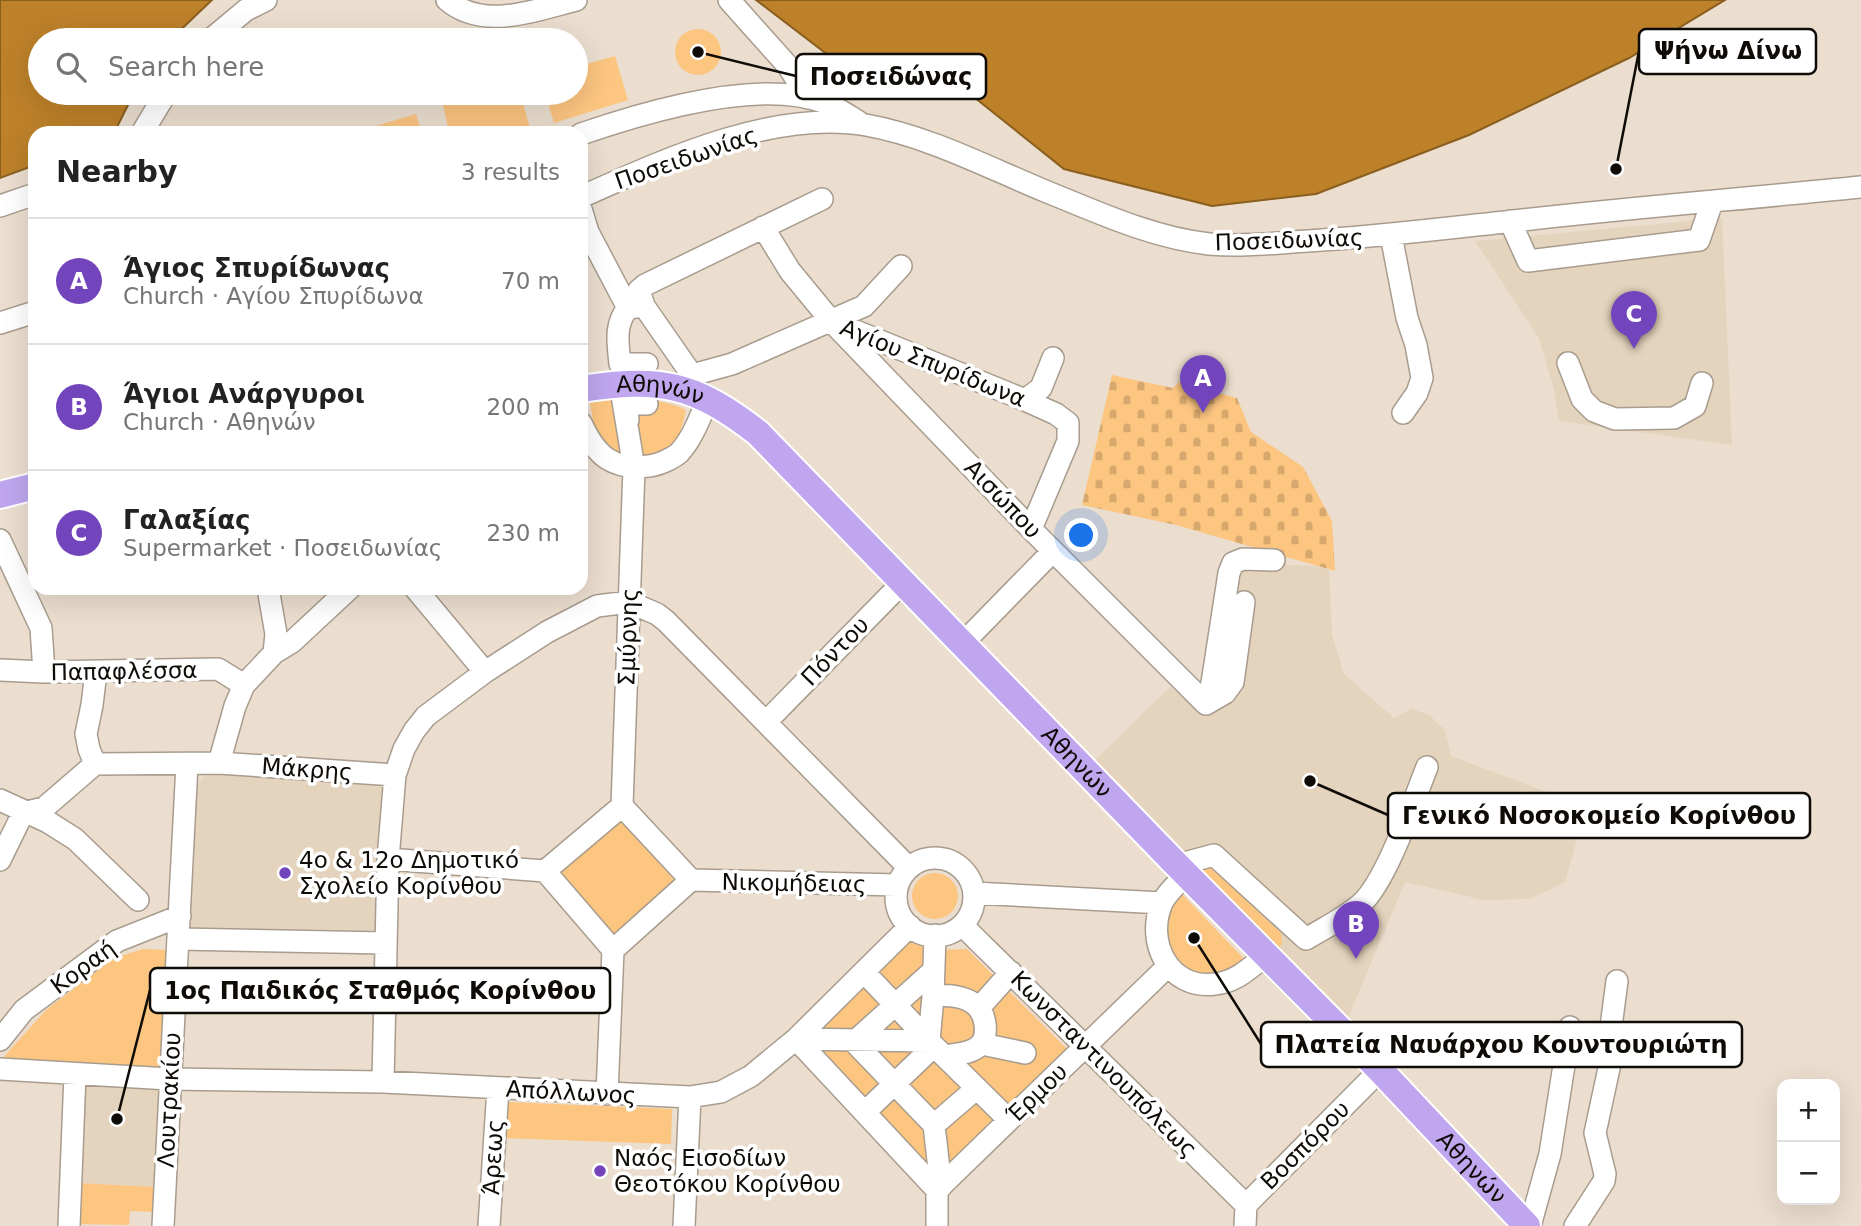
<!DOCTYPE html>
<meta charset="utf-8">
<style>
body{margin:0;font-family:"DejaVu Sans",sans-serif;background:#f6f6f6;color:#222}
.controls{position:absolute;right:21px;bottom:21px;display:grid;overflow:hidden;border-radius:14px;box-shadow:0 7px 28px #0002}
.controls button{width:63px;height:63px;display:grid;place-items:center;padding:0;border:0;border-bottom:2px solid #e0e0e0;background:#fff;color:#222;font:35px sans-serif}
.you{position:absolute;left:1082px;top:536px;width:24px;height:24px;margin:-18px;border:5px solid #fff;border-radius:50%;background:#1a73e8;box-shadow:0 0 0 10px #1a73e833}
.badge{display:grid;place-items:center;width:46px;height:46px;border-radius:50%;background:#7345bd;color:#fff;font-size:23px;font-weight:700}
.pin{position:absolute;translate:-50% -58px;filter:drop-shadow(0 2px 4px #0008)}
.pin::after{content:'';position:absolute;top:37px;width:24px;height:21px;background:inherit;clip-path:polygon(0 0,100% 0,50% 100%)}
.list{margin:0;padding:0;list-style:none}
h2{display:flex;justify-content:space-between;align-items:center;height:91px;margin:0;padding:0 28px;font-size:30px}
h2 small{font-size:23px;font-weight:400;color:#767676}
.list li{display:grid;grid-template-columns:46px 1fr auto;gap:21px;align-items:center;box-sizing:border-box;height:126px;padding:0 28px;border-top:2px solid #e0e0e0}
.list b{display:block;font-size:26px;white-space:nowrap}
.list p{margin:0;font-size:23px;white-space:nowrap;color:#767676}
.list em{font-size:23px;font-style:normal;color:#767676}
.icon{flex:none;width:38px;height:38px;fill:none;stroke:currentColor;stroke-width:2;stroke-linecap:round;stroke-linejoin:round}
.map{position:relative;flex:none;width:1861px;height:1226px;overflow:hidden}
.search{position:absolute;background:#fff;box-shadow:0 7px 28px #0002;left:28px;top:28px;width:560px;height:77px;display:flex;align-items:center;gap:18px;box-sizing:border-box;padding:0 24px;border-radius:38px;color:#767676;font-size:26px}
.panel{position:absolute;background:#fff;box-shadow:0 7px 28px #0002;left:28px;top:126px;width:560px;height:469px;border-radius:21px}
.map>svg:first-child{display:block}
</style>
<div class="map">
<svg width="1861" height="1226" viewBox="0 0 1861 1226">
<defs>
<pattern id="cemetery-stones" width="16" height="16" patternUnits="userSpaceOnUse" patternTransform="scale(1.75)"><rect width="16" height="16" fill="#fcc580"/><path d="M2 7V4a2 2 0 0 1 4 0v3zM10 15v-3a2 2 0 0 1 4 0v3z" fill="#d7a86d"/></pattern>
</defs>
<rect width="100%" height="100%" fill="#ebdecf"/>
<!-- built -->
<path fill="#e4d3bd" d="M1722,218l10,227 -173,-24 -5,-32 -15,-51 -64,-97z
M1261,564l54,2 14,4 3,65 12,39 50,44 18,-9 17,6 16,15 6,26 104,39 18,12 10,11 -18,64 -35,17 -46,1 -79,-18 -60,143 -256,-259 81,-79 31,26 34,-76 4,-62 7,-7z
M211,770l171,9 -5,151 -188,-2 5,-141z
M81,1085l80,2 -5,100 -79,-4z"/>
<!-- green -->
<path fill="#fcc580" d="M675 52a23 23 0 1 1 46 0a23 23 0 1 1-46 0Z
M615,56l13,44 -74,23 -9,-30h31v-26z
M486,93h34l10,35 -17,5h-64l-6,-28z
M416,114l6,19h-70z
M618,399c24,0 46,0 68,11 -3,11 -5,26 -13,35 -21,23 -60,14 -75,-11 -5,-8 -6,-22 -8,-31z
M621,819l53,61 -59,55 -55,-63z
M1210,864c25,23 46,47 71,69l1,10 -3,8 -80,-75 3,-7z
M912 896a23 23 0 1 1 46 0a23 23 0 1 1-46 0Z
M1180,892l68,71c-41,29 -89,5 -82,-47 1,-8 9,-17 14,-24z
M907,942l31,8 29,-1 100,100 -129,126 -129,-137z
M143,949l22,1 6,13 -9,105 -99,-2 -63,-5 46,-51 68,-52z
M506,1102l166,7 -1,35 -167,-6z
M77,1183l79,4 -2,25 -24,-1 -1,14 -53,-1z"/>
<!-- cemetery -->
<path fill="url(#cemetery-stones)" d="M1112,375l61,13 6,-6 58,16 14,34 52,35 29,54 3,50 -159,-46 -94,-20z"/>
<!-- water -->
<path fill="#bd8129" stroke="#895e1f" stroke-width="2" d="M0,0h212l-42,40h-130v53h94l-20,40h-79v32l-35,13z
M756,0h969l-96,58 -160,77 -153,59 -104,12 -148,-37 -144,-115 -92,1z"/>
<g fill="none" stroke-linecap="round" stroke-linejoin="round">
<defs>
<path id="minor" d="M447,0c36,31 89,10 129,0
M729,0l59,66 20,32
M210,40l36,-30 20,-10
M142,133l24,-40
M581,134c64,-22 179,-57 245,-31 11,5 22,12 33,19
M581,197c83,-37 192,-88 285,-72 62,11 121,42 179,66 52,21 108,47 164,53 32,3 66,-1 99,-3 66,-4 131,-12 197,-19 119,-14 238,-23 356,-35
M0,206l35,-12
M581,209l7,23 40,76 16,-2
M1510,221l18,40 171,-21 13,-38
M763,227l27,44 42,51 199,207 175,175
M1391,235l16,83 9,27 6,33 -5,15 -14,20
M628,308c-14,17 -10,35 -8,56h27
M0,323l35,-11
M841,325l184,75 31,14 12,9v18l-37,88
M1568,363l14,36 12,12 21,8 59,-1 21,-12 7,-23
M692,375l-48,-69 -5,-16 6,-5 177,-86
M692,375l40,-11 132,-58 37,-40
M620,383l14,85 -12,338
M1025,400l16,-12 12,-30
M628,420l-2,-16h21
M581,423c15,33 31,47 68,43 9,-1 23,-7 30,-13 14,-15 21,-36 29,-54
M0,540l41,88 3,44
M415,588l70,84
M963,643l90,-92
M274,653l18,-11 58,-54
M0,670l44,2 174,-3 26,16
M1206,704l6,-21 17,-110 4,-10 10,-4 31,1
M1206,704l19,-11 8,-11 11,-80
M767,721l137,-140
M219,763l16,-57 9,-21 30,-32 2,-19 -8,-46
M95,764l-6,-15 -3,-15 6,-29 4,-33
M0,800l48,22 27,17 63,61
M896 897a39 39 0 1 1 78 0a39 39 0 1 1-78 0Z
M388,859l157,12
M0,860l23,-47 21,-5 51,-44 124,-1 176,12
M1177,865l37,-10 92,84c18,-11 39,-21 55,-35 26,-24 52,-102 66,-137
M1186,875c-8,8 -19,17 -24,28 -17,39 7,87 53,81 21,-2 35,-16 51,-29
M691,880l207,5
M974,893l188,10
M962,925l284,280
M179,939l207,4
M613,950l78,-70 -69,-74
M613,950l-68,-79 77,-65
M934,970l-80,72 80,83 43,-37
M864,972l70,74 75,74
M933,996c22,-2 49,2 52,28 1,7 0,16 -5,21 -8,9 -25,9 -36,11
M979,1008l32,-36
M796,1039l133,2 4,-45 2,-61
M796,1039l141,151
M0,1040l24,-30 93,-69 63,-25
M982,1044l43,9
M0,1069l169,10 214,3 307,15 31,-5 30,-16 45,-37 114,-113
M383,1082l5,-223 7,-84 9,-26 10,-18 12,-15 59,-44 62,-40 50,-26 32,-4 28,12 9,7 243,247
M607,1094l6,-144
M865,1112l69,-66
M934,1125l7,62
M937,1190l230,-223
M937,1190v36
M69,1226l6,-152
M163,1226l24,-462
M489,1226l9,-138
M684,1226l6,-129
M1245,1226l1,-21 134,-135
M1530,1226l20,-72 20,-127
M1575,1226l29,-45 1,-7 -10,-41 16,-74 -2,-17 8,-61"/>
<g id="major">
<path id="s1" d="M581,389c79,-12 113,-6 177,44l414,427 208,210 147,156"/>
<path d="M0,495l35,-9"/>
</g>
</defs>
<!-- minor casing -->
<use href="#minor" stroke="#a89c8e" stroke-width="24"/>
<!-- major casing -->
<use href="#major" stroke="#fff" stroke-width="30"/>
<!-- minor -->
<use href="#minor" stroke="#fff" stroke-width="21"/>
<!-- major -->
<use href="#major" stroke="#bfa6ee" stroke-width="26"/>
</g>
<!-- markers -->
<g fill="#7345bd" stroke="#fff" stroke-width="2.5">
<circle cx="285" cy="873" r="7"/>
<circle cx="600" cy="1171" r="7"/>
</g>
<g text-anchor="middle" stroke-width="7" stroke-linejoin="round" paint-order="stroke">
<!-- street labels -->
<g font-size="23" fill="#0f0b07" stroke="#fff">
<text transform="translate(686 158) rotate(-19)" y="8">Ποσειδωνίας</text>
<text transform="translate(1289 240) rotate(-2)" y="8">Ποσειδωνίας</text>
<text transform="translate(933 363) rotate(22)" y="8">Αγίου Σπυρίδωνα</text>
<text dy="8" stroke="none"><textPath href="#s1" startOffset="80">Αθηνών</textPath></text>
<text transform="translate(1003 499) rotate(46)" y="8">Αισώπου</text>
<text transform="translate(628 637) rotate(-88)" y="8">Σμύρνης</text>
<text transform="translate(835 651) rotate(-46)" y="8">Πόντου</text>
<text transform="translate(124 671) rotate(-1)" y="8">Παπαφλέσσα</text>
<text dy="8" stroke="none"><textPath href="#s1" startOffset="648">Αθηνών</textPath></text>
<text transform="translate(307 769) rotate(4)" y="8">Μάκρης</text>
<text transform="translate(794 883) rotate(1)" y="8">Νικομήδειας</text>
<text transform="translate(83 967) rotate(-36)" y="8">Κοραή</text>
<text transform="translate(1104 1064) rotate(45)" y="8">Κωνσταντινουπόλεως</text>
<text transform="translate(571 1092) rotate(3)" y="8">Απόλλωνος</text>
<text transform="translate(1037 1093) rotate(-44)" y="8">Έρμου</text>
<text transform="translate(169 1100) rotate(-87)" y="8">Λουτρακίου</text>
<text transform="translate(1305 1145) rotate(-45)" y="8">Βοσπόρου</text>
<text transform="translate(493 1157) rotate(-87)" y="8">Άρεως</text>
<text dy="8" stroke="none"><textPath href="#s1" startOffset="1214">Αθηνών</textPath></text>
</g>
<!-- poi labels -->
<g font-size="23" fill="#0f0b07" stroke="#fff" text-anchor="start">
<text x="299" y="868">4ο &amp; 12ο Δημοτικό<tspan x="299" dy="26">Σχολείο Κορίνθου</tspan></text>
<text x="614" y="1166">Ναός Εισοδίων<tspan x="614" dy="26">Θεοτόκου Κορίνθου</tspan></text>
</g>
</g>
<!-- callouts -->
<path fill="none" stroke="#0f0b07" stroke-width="2.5" d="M1616 169L1639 51M698 52L796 76M1310 781L1388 815M117 1119L150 990M1194 938L1261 1044"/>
<g fill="#0f0b07" stroke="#fff" stroke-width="2.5">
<circle cx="1616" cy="169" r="7"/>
<circle cx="698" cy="52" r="7"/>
<circle cx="1310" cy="781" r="7"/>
<circle cx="117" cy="1119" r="7"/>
<circle cx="1194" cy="938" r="7"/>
</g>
<g fill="#fff" stroke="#0f0b07" stroke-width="2.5">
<rect x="1639" y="29" width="177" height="45" rx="7"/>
<rect x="796" y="54" width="190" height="45" rx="7"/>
<rect x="1388" y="793" width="422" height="45" rx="7"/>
<rect x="150" y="968" width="460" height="45" rx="7"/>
<rect x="1261" y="1022" width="481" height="45" rx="7"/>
</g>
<g font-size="24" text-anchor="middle" font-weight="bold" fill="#0f0b07">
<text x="1728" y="59">Ψήνω Δίνω</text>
<text x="891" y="85">Ποσειδώνας</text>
<text x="1599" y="824">Γενικό Νοσοκομείο Κορίνθου</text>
<text x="380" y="999">1ος Παιδικός Σταθμός Κορίνθου</text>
<text x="1501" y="1053">Πλατεία Ναυάρχου Κουντουριώτη</text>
</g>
</svg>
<div class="controls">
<button>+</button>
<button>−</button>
</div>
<div class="you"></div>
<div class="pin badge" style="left:1203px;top:413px">A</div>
<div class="pin badge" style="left:1356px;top:959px">B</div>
<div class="pin badge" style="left:1634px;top:349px">C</div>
<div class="search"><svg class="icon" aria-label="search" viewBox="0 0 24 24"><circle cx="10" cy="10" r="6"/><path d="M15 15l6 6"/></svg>Search here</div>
<section class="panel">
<h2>Nearby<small>3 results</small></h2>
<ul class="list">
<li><span class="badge">A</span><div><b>Άγιος Σπυρίδωνας</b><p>Church · Αγίου Σπυρίδωνα</p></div><em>70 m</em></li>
<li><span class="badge">B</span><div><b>Άγιοι Ανάργυροι</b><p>Church · Αθηνών</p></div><em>200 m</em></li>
<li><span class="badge">C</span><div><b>Γαλαξίας</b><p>Supermarket · Ποσειδωνίας</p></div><em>230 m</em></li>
</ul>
</section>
</div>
